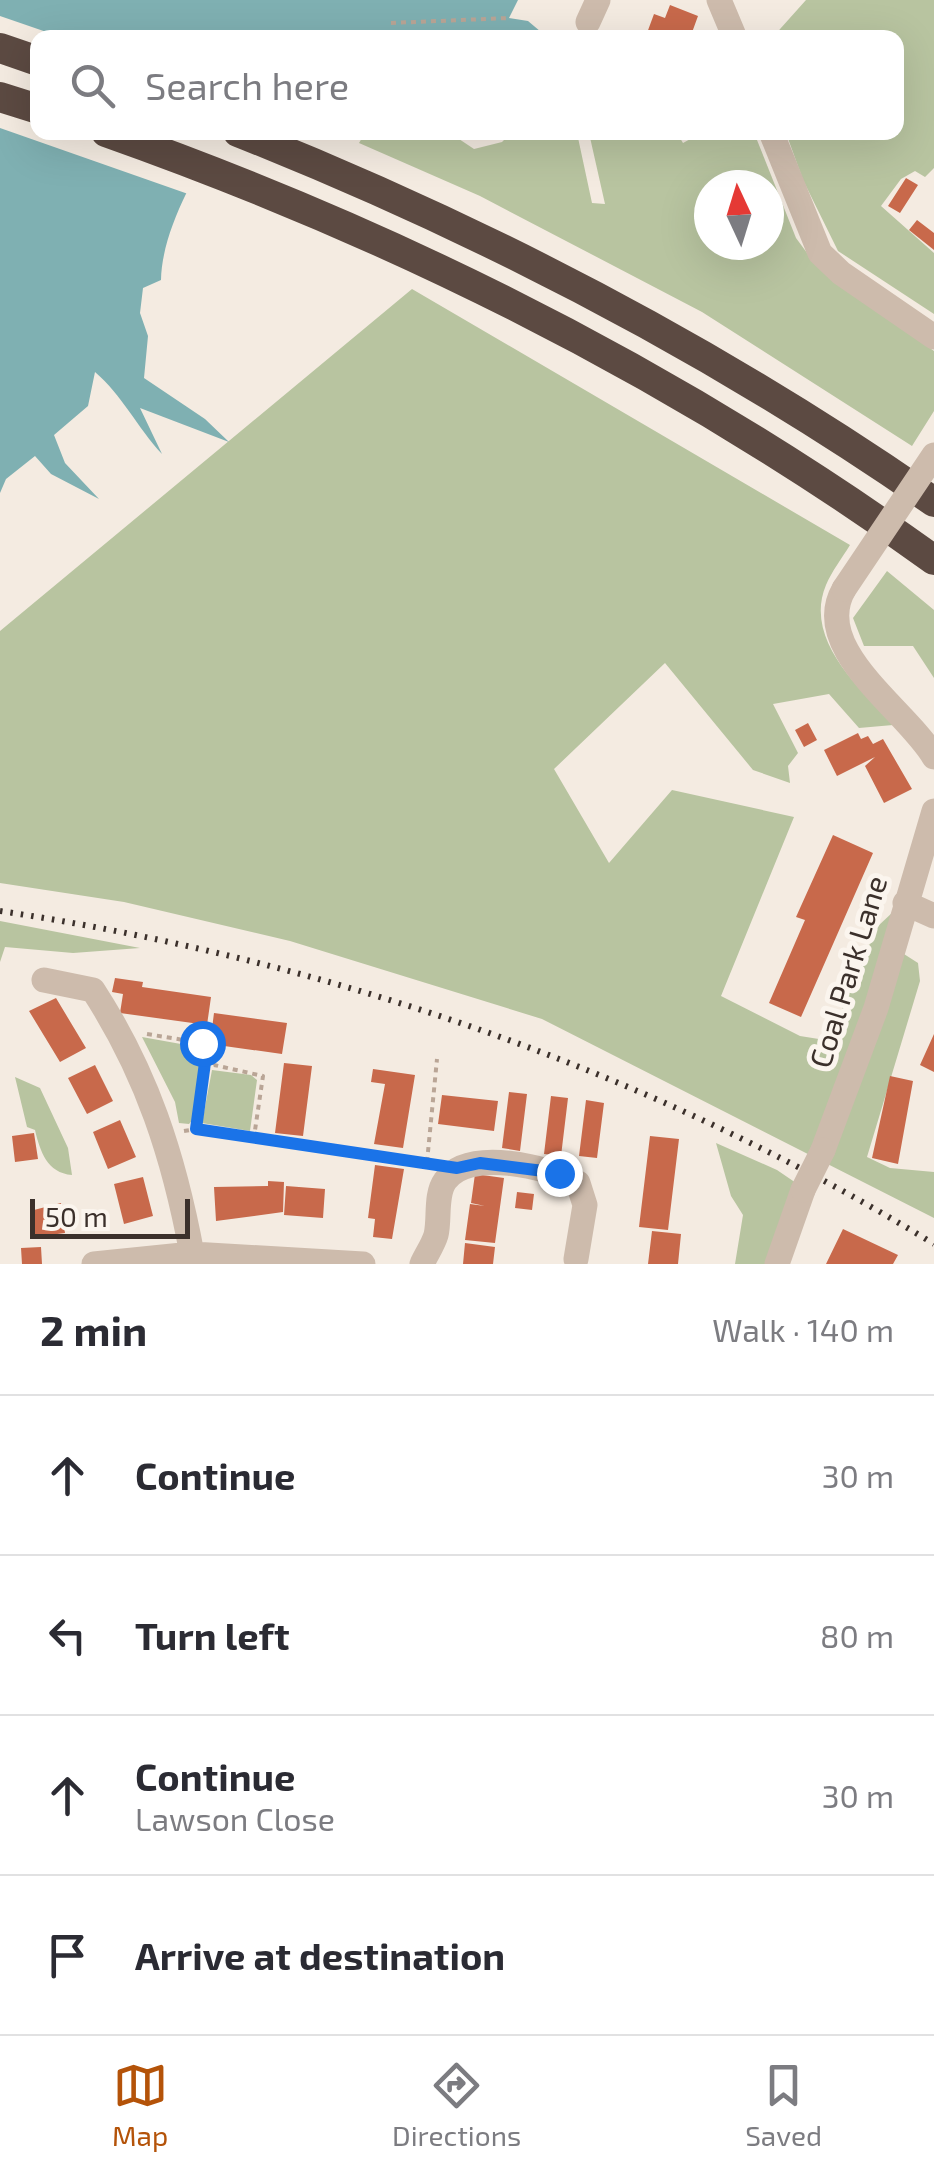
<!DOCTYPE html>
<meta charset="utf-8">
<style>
body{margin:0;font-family:"Exo 2",sans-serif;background:#f7f7f7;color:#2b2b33}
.compass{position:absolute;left:694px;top:170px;width:90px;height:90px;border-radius:50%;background:#fff;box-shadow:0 10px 40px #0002;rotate:356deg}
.scale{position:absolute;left:30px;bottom:25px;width:160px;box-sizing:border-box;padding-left:10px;border:5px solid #3b302b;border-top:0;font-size:28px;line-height:35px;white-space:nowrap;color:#3b302b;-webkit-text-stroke:8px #fbf5ee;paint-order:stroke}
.stop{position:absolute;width:30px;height:30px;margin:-22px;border:8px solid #1a73e8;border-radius:50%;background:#fff}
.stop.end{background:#1a73e8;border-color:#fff;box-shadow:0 2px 10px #0008}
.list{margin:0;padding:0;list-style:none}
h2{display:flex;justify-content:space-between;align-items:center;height:130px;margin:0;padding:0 40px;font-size:42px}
h2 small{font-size:32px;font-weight:400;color:#7c7c81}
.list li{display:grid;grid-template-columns:65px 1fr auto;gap:30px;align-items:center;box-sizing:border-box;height:160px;padding:0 40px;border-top:2px solid #e1e1e2}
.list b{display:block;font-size:38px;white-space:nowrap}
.list p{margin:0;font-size:32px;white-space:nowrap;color:#7c7c81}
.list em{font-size:32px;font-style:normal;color:#7c7c81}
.icon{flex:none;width:55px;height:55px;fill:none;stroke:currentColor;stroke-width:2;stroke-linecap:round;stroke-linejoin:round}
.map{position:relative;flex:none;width:934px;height:1264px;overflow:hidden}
.search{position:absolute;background:#fff;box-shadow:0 10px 40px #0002;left:30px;right:30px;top:30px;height:110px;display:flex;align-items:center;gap:25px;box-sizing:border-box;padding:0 35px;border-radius:20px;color:#7c7c81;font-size:38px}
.sheet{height:770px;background:#fff}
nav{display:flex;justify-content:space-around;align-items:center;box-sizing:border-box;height:140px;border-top:2px solid #e1e1e2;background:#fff;font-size:28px;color:#7c7c81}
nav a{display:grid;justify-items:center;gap:5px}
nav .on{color:#b45309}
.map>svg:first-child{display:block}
</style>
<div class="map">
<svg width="934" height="1264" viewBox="0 0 934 1264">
<rect width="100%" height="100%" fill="#f4ebe1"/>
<!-- green -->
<path fill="#b8c4a0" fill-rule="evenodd" d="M806,0h128v168l-9,9 -10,-6 -14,8 -20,27 53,47v61l-96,-63 -35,-71 -17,-47 110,-1v-94h-124z
M703,132l36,1 18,7 39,98 20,27 118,86v60l-22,35 -210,-134 -222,-116 -121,-53 6,-10h85l24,16 28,-7 9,-9h66l15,70 13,1 -16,-71h88l6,10zM709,185h60v60h-60z
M412,289l438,256c-8,13 -18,26 -24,40 -23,55 35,104 67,140l-34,3 -30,-34 -56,10 25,49 -10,13 2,17 -37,-13 -88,-107 -111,106 55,94 63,-73 122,27 -73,179 79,40 25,4 7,-8 45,-105 17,-16 -1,36 25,16 2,18 -53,176 23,11 44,4v46l-392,-199 -252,-78 -166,-39 -124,-19v-252z
M887,571l47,39v68l-21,-32h-49l-11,-28z
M0,921l140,27 -67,5 -68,-6 -5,15z
M142,1037l61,11 -9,70 -5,6 -10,-1 -4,-21z
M212,1070l39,5 6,5 -7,51 -48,-8z
M15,1077l25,11 28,60 4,27c-25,-2 -32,-24 -37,-45l-8,-3z
M716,1143l61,27 22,15 -27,79h-37l8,-49 -12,-19z"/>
<!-- water -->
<path fill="#7fb0b2" d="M0,0h518l-9,18 19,3 19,16 -509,1v94l180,1c-24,45 -56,98 -57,147l-18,8 -3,25 8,23 -4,42 61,41 24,23 -89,-34 22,46c-25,-27 -40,-59 -67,-82l-7,34 -34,29 11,28 34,36 -48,-25 -16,-18 -29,23 -6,14z"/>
<!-- pier -->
<path fill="#f4ebe1" d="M0,16l61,21 -23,1v94h185l-32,63 -191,-67z"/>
<!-- building -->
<path fill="#c8694b" d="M670,5l28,11 -8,22 -43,-5 7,-19 11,4z
M906,178l12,7 -18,28 -12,-7z
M917,220l17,13v17l-25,-20z
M808,723l9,17 -13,7 -9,-17z
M858,733l3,6 7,-3 5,8 10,-5 29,50 -28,14 -19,-37 10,-9 -38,19 -13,-26z
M833,835l40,18 -72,164 -32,-14 36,-83 -9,-3z
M115,978l28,4 -1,5 69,10 -4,28 -87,-12 3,-19 -11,-2z
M56,998l30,50 -26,14 -31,-51z
M214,1013l73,10 -5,31 -72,-10z
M934,1034v38l-14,-7z
M284,1063l28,3 -9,70 -28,-3z
M95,1065l18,36 -26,13 -19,-36z
M373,1069l42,6 -12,73 -29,-4 11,-60 -14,-2z
M890,1076l23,5 -15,83 -26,-6z
M509,1092l18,2 -7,57 -18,-3z
M442,1095l56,6 -4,30 -56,-7z
M551,1096l17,2 -7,58 -17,-2z
M586,1100l18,3 -7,55 -18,-2z
M120,1120l16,37 -28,12 -15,-37z
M34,1133l4,26 -23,3 -3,-26z
M650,1136l29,3 -11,91 -29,-3z
M375,1165l29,4 -12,70 -19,-2 2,-18 -7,-1z
M475,1174l29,4 -9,65 -30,-3 5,-36 15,2 -14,-3z
M143,1177l10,39 -29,8 -10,-40z
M268,1181l16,1 -1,30 -67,9 -2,-34 54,-1z
M286,1186l39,3 -2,29 -39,-3z
M517,1192l17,2 -2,16 -17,-2z
M61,1203l4,30 -31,4 -4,-26z
M843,1229l55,26 -5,9h-67z
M652,1231l29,3 -3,30h-30z
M465,1243l30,4 -2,17h-30z
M41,1247l1,17h-20l-1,-16z"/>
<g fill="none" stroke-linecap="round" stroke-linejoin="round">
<!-- path -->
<path stroke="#b9a596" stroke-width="4" stroke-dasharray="5 5" stroke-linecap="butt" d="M391,23l118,-5
M147,1034l55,9 5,5v22
M184,1131l12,-2 11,-59 7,-5 49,11 -9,61 -58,-8
M254,1137l178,26
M427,1162l10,-103"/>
<!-- minor -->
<path stroke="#cdbbac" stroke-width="25" d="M719,0l16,38
M588,22l10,-22
M771,132l49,121 21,20 93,64
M844,589c-35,60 63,121 90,168
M905,903l29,13
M44,980l49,10c54,83 81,167 99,264
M823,1150l53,-142 58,-197
M94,1264l98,-10 171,10
M422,1264c4,-9 11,-19 14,-29 4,-16 -1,-40 9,-54 23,-34 103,-14 133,2l7,22 -9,54
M777,1264l26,-74"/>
<!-- highway -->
<path stroke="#5c4a42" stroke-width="30" d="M0,48l38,13
M0,97l38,12
M106,132c294,104 574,245 828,428
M238,132c246,98 479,219 696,370"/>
<!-- rail -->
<path stroke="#3b302b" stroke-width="6" stroke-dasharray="2.5 8" stroke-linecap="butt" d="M0,911c326,49 652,160 934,333"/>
<!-- minor-bridge -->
<path stroke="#cdbbac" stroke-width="25" d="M844,589l90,-134
M803,1190l20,-40"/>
</g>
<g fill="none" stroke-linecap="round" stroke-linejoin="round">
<!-- route -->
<path stroke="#1a73e8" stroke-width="12" d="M202,1043l5,5 -11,81 261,39 23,-5 79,10"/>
</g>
<g text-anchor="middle" stroke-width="10" stroke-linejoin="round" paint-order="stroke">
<!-- street labels -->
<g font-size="30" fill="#3b302b" stroke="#fbf5ee">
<text transform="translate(849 972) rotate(-73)" y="10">Coal Park Lane</text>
</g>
</g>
</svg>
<svg class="compass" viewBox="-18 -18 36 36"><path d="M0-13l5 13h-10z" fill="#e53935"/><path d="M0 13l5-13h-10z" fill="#7c7c81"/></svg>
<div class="scale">50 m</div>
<div class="stop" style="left:202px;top:1043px"></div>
<div class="stop end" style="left:559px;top:1173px"></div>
<div class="search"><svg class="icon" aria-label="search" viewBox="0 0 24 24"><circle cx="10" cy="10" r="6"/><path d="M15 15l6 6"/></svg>Search here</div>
</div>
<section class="sheet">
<h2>2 min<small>Walk · 140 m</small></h2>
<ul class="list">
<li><svg class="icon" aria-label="ahead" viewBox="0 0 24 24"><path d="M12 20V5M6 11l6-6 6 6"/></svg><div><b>Continue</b></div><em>30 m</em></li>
<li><svg class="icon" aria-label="left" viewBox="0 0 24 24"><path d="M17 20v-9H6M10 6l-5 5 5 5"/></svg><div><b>Turn left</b></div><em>80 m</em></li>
<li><svg class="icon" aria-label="ahead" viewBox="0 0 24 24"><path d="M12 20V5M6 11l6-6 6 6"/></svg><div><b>Continue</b><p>Lawson Close</p></div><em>30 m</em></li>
<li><svg class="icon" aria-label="arrive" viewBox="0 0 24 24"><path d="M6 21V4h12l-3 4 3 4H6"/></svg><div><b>Arrive at destination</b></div></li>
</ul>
</section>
<nav>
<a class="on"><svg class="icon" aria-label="map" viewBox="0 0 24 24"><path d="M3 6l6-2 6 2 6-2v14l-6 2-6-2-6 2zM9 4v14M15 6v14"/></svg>Map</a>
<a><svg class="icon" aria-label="directions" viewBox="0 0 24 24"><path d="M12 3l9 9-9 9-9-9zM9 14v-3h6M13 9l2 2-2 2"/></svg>Directions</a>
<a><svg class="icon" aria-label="saved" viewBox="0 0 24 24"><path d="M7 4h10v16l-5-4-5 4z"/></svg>Saved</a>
</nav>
